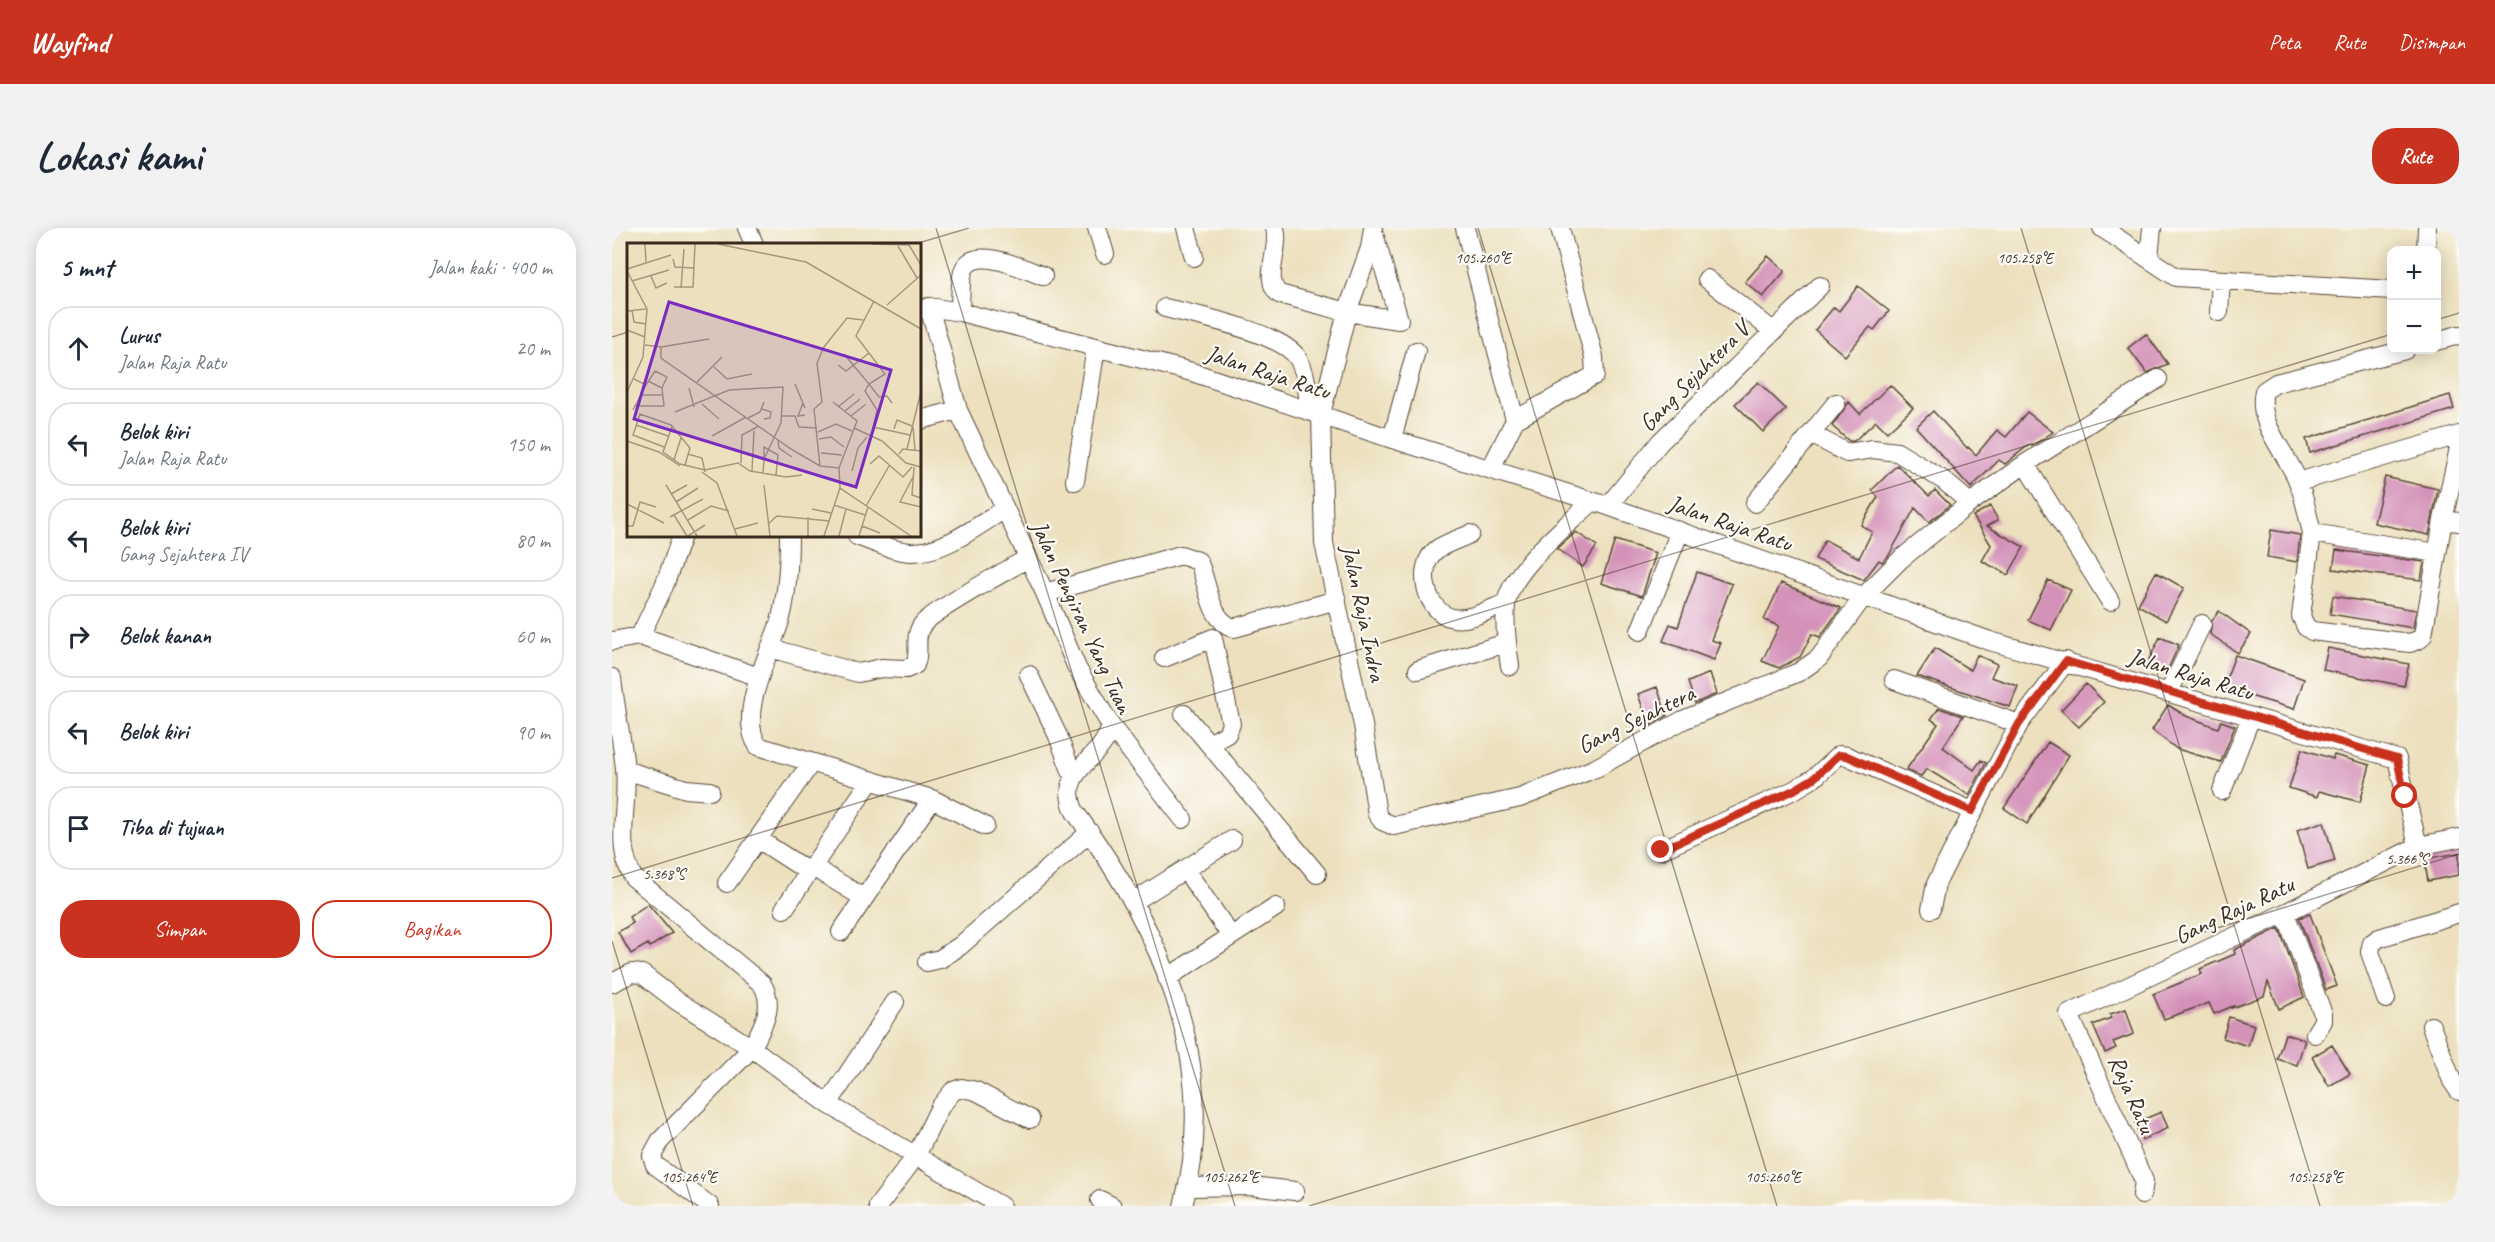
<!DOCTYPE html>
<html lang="id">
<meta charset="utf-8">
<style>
body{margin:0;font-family:Caveat,sans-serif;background:#f2f2f3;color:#1f2937}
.controls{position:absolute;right:18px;top:18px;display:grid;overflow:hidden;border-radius:12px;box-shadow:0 3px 15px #0003}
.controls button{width:54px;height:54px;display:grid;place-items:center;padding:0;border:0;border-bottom:2px solid #e0e1e3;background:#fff;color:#1f2937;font:30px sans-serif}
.stop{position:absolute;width:18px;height:18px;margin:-14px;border:4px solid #c8321e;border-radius:50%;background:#fff}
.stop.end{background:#c8321e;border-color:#fff;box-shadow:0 2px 6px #0008}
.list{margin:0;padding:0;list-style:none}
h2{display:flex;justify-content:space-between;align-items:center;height:78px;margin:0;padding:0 24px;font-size:26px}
h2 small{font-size:20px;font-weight:400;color:#747a83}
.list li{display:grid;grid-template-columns:39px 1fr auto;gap:18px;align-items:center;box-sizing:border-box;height:84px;margin:0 12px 12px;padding:0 12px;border:2px solid #e0e1e3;border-radius:24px}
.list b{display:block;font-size:22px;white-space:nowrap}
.list p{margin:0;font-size:20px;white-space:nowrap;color:#747a83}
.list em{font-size:20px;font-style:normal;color:#747a83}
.actions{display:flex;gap:12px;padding:18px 24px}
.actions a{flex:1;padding:14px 0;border:2px solid #c8321e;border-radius:24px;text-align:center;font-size:21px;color:#c8321e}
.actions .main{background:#c8321e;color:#fff}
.icon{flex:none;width:33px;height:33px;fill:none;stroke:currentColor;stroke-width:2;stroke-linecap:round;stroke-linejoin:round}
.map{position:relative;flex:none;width:1847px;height:978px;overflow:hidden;border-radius:24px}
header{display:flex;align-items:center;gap:36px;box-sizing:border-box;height:84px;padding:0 30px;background:#c8321e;color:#fff}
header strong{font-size:28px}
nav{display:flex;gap:33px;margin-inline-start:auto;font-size:21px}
.intro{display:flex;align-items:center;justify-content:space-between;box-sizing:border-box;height:144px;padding:0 36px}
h1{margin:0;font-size:42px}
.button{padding:15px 27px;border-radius:24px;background:#c8321e;color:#fff;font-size:21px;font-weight:700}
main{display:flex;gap:36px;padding:0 36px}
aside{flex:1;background:#fff;border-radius:24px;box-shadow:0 3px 15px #0003}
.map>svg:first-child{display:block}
</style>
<header>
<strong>Wayfind</strong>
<nav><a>Peta</a><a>Rute</a><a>Disimpan</a></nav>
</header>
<div class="intro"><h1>Lokasi kami</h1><a class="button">Rute</a></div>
<main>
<aside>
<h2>5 mnt<small>Jalan kaki · 400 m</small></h2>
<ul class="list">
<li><svg class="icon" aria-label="ahead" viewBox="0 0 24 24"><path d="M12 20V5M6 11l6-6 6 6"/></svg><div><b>Lurus</b><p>Jalan Raja Ratu</p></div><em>20 m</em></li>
<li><svg class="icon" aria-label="left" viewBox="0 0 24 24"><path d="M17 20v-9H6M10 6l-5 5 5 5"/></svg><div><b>Belok kiri</b><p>Jalan Raja Ratu</p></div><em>150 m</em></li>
<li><svg class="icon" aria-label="left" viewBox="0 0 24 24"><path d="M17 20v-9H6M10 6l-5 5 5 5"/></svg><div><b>Belok kiri</b><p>Gang Sejahtera IV</p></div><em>80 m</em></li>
<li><svg class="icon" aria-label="right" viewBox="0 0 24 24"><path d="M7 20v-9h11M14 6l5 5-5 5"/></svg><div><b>Belok kanan</b></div><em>60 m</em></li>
<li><svg class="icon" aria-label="left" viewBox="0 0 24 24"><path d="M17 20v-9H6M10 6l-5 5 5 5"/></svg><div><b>Belok kiri</b></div><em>90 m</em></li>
<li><svg class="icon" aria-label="arrive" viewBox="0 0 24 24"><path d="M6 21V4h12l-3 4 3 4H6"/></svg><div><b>Tiba di tujuan</b></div></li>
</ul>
<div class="actions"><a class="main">Simpan</a><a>Bagikan</a></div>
</aside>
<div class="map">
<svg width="1847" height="978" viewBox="0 0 1847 978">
<rect width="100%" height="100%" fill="#fdfcf7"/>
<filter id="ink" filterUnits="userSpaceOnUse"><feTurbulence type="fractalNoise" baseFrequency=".0167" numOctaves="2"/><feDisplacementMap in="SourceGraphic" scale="12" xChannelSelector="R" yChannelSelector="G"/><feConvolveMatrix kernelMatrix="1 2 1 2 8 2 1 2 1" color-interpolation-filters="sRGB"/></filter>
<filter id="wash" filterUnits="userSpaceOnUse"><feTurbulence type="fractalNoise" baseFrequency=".008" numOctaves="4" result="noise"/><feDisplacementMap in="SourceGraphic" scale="24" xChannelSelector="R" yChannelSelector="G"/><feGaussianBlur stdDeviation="1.35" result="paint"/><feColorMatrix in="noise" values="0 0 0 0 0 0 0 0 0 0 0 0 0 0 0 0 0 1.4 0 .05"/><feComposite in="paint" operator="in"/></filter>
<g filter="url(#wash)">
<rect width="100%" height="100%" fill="#ece0be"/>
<g id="blocks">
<!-- building -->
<path fill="#d492b9" d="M1156,28l17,15 -22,26 -18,-15z
M1246,58l31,25 -15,19 -4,-3 -25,29 -30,-26 19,-23 5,4z
M1534,106l22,30 -21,9 -19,-25z
M1146,154l28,27 -23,23 -28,-28z
M1278,157l23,23 -26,24 -11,-11 -22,20h-5l-17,-15 17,-24 11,12z
M1838,167l4,14 -144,44 -4,-14z
M1321,183l34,37 1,-1 8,8 21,-25 9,7 21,-25 26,20 -21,14 -2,-2 -25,20 -6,-4 -28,28 -55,-61z
M1285,237l32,31 6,-6 15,15 -21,17 -14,-14 -26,47 -7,7 -3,-2 -15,20 -49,-21 10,-19 34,18 13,-26 -11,-7 17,-28 -6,-7z
M1773,249l53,12 -9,46 -55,-12z
M1378,278l8,14 -11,6 37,21 -16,28 -26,-14 9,-16 -18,-29z
M1659,302l29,5 -3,27 -30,-5z
M964,304l21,14 -14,21 -26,-18z
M1003,312l41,13 -14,43 -41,-13z
M1724,322l88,12 -3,18 -88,-11z
M1085,344l35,12 -21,56 10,3 -7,17 -51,-19 7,-17 8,3z
M1544,344l28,16 -18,33 -28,-16z
M1436,352l23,10 -20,40 -23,-10z
M1169,355l60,25 -21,29 -8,-3 -12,23 -21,11 -17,-7 17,-35 -15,-6z
M1721,368l83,14 -3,18 -83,-14z
M1607,383l32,23 -13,19 -28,-19 2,-14z
M1548,409l19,8 -14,30 -19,-9z
M1323,420l35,22 7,-15 20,9 -6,13 27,9 -8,21 -93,-31z
M1716,420l81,16 -5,22 -81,-16z
M1623,427l69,24 -10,30 -71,-21z
M1098,445l7,21 -22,9 -7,-21z
M1474,456l18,18 -25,25 -18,-17z
M1045,459l10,29 -18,10 -11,-32z
M1556,477l18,11 32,12 3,-7 14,5 -14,36 -44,-13 -25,-19z
M1327,480l24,8 -20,31 31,23 7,-10 5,3 -17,32 -42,-26 -6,7 -15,-6 32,-46 -7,-5z
M1436,514l21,13 -42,69 -23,-16z
M1690,521l31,10 1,-4 36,10 -10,37 -41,-11 -2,6 -28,-9z
M1712,594l11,39 -27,8 -11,-39z
M1847,625v22l-31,6 -4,-22z
M36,676l24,29 -22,14 -2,-3 -17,10 -13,-22 15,-9 -4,-6z
M1698,686l27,72 -11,4 -27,-72z
M1667,700l25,69 -25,12 -11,-27 -4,14 -32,12 1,-2 -19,8 -5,-11 -45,16 -11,-25 49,-20 -2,-5 35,-15 -1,-4z
M1514,781l8,25 -21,8 3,6 -11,5 -12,-28 18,-7 -1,-4z
M1617,789l25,8 -6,21 -25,-8z
M1673,806l20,6 -8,25 -20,-6z
M1720,817l18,29 -21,12 -17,-29z
M1549,884l7,16 -26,12 -7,-17z"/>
</g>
</g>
<g filter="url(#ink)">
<use href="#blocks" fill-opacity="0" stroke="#564536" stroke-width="1.5"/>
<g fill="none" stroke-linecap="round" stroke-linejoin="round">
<defs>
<path id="minor" d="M135,0l7,16
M485,0l8,26
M574,0l8,29
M663,0c6,21 -13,51 4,66l68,18 52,8 -25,-86
M761,0l-3,20 -23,64 -26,102 3,129 39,182 14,89 5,7 12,5 126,-28 76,-30 87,-48 116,-48 20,-14 45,-62 37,-37 69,-56 55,-39 133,-85
M853,0l50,192
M1490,0l74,49 216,13
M1814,22l1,-22
M1537,29l3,-29
M1095,51l66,52
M317,79l29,103 87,183 32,75 34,58c-9,36 -56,43 -36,86 84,115 147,249 108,394
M553,80c30,7 120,25 134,52 8,16 9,33 10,50
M308,82l9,-3 31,5 232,60 200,67 216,67 382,135 407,118 21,87 41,-8
M348,84c1,-12 -1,-31 4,-43 12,-24 60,0 79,7
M1607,84l2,-32
M1824,113l23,-6
M1793,122l-129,33 -12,8c-8,34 24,62 35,93 6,16 9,33 13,49l125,20
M308,192l38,-10
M1199,206l36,19 26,-4 24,3 46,28 27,23
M780,211l24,-88
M1847,220l-16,72 16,2
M1413,236l85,137
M879,240l24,-48 80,-45 -1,-18 -34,-129
M463,253l21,-134
M1686,254l161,-47
M1143,275l81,-100
M996,278l52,-64 160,-156
M1700,305l-11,83 5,11 6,4 98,12 10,-4 3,-4 20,-115
M858,306c-10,5 -25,9 -34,16 -21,17 -10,63 17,68 17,3 37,-9 53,-15
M177,308c0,26 -2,57 -8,82 -10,35 -45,95 -23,128l174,53 53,27
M245,308c17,6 35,15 54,16 33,1 67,-27 94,-43
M433,365l136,-38 17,6c11,22 10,59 36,67l103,-28
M1028,403l40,-100
M28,408l24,-50 18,-50
M0,413l28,-5 119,41
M158,420l88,25 24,-5 24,1 9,-4c6,-14 -2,-27 7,-40 11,-15 85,-54 106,-67
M552,430l49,-20 18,86 -4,10 -18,10
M898,438c-3,-20 -6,-41 -4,-61 3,-33 62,-81 86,-103
M806,442l88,-27
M417,447l29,61 15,40
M0,450c3,30 10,60 13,91 4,37 -11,75 8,108l129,107c14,23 0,42 -10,64l76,56 173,102
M1282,452l125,44
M1557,464l33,-68
M572,486l133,160
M499,498l72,93
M13,542l61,19 24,2
M1610,563l29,-74
M146,611l51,33
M1049,622l133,-60 20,-12 25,-23 8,1 125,55
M201,639l51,31
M573,641l46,67
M115,655l84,-120
M521,674l99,-62
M172,681l87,-129
M1319,681l5,-25 16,-32 67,-128 47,-63
M1673,685l38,101v7l-8,13
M229,704l91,-133
M315,734l13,-3 20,-13 130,-114
M555,750l109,-71
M0,755l20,-10 10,1 35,27 75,47 -92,93 -8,15 3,9 55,41
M1774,771l-16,-47 2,-9 7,-5 80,-25
M1819,798l21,55 7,10
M216,876l67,-102
M577,959l62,-1 44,5
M1530,967l2,-14 -75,-167 216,-101 133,-67
M488,972l12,6
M266,978l38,-50 24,-49 13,-16 9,-3 14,3 54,28"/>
</defs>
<!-- minor casing -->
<use href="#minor" stroke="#564536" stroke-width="20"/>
<!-- minor -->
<use href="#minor" stroke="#fff" stroke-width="18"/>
</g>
</g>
<g fill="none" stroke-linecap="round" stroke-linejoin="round" filter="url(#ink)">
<!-- route -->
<path stroke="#c8321e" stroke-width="8" d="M1049,622l133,-60 20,-12 25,-23 8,1 125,55 47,-87 47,-63 331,98 8,37"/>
</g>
<!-- ticks -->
<path fill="none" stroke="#3b2a1e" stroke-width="1.5" stroke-opacity="0.45" d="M324,0l299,978M866,0l299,978M1409,0l299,978M303,16l54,-16M1824,92l23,-7M0,109l16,-5M0,650l1780,-544M0,713l81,265M697,978l1150,-352"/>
<g text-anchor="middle" stroke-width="4.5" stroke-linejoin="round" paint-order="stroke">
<!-- street labels -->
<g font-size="24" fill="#3b2a1e" stroke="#fdfcf7">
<text transform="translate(656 144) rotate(18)" y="8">Jalan Raja Ratu</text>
<text transform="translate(1082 148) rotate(-45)" y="8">Gang Sejahtera V</text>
<text transform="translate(1118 295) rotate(19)" y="8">Jalan Raja Ratu</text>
<text transform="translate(752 385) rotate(78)" y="8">Jalan Raja Indra</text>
<text transform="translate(470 389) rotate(65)" y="8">Jalan Pengiran Yang Tuan</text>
<text transform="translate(1579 446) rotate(17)" y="8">Jalan Raja Ratu</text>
<text transform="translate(1024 491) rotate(-26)" y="8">Gang Sejahtera</text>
<text transform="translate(1622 682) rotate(-25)" y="8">Gang Raja Ratu</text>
<text transform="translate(1520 866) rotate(66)" y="8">Raja Ratu</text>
</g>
</g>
<!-- overview -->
<g transform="translate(15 15)">
<rect width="294" height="294" fill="#ece0be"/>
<path fill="none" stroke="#a5977e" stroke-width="1.5" d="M18,1l1,18M91,1l88,18 115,67M244,1l38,1M282,2l12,20M271,3l19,32M46,16l2,8 19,1M0,26l44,-14M0,28l20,38 -4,48 -16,35M24,33l5,12 11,-5M5,38l37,-11M47,44h19l2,-43M54,45l3,-39M247,58l-18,35 29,38 -16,10 10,13 8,-1 5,7M260,62l34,-30M5,67l2,12 12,2M0,68l19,-2M0,87l18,7M18,102l16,2v11l130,91 29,17 19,2M34,104l48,-8M217,111l25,30 -4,7 12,19 -6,28M211,122l8,6 23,-18M87,124l13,12 25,-5M70,139l25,-25M168,141l10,24M19,142l9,-14 12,6 -5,11M62,145l5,19M14,152h21M206,159l24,19 -18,47 1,20 28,19 -9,29M176,160l-5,13 7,-1M75,161l17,15M7,163h30l-2,-18 -14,-7M211,164l16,-13M135,166l9,3 -1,6 -6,1M6,167l13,-25 -12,-6M218,168l15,-12M48,169l54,-22 54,-3 -2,36 -17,36 -1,14M155,173h13l4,11 18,1M224,173l15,-12M121,175l12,-6 4,-10M9,182l32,11M45,184l-9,25 17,12 25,6 33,-7 12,8 36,6 16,-2M246,184l37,8M286,184l2,23M227,185l28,13 24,22 15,4M267,186l3,-9 15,6M191,189l18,-8 16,7M85,193l34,-19M192,196l12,-2 13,10M0,198l32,11 21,14M151,198l1,7 13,9M37,204l-31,-12 7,-21 31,11 19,23 -5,17M280,206l14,-58M194,210l21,2M61,211l14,4 3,14M272,211l4,-5 18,2M137,216v-12l14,8 -2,20M47,217l7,-22M114,220l1,-28 17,-9M243,221l9,-8 24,21 9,-10M193,223l-6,-57 8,-7 -5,-39 7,-16 23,-29 16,2M287,224l-2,28 9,3M125,228l2,-40M225,228l6,-23 9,-11M75,229l15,11 20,53M287,232l-14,27 21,5M39,242l31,51M137,242l6,51M44,251l16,-9M49,259l22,-14M0,261l37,19M207,262l31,10M239,263l23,-40M241,264l43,29M185,266l19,4M47,272l13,21M43,274l33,-18M61,277l23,-14 18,5M141,281l9,-8 53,5M0,283h6l7,-24 16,5M235,283l18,7M108,286l23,-6M61,293l17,-11M181,293v-19M197,293l16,-48M212,293l7,-27"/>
<path fill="#7b2cbf" fill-opacity="0.15" stroke="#7b2cbf" stroke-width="3" d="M42,59l222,68 -35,117 -222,-68z"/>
<rect width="294" height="294" fill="none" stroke="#3b2a1e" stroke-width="3"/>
</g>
<g font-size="15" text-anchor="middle" fill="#3b2a1e" stroke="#fdfcf7" stroke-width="4.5" stroke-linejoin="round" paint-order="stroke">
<text x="871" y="35">105.260°E</text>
<text x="1413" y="35">105.258°E</text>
<text x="1795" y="636">5.366°S</text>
<text x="52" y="651">5.368°S</text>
<text x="77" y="954">105.264°E</text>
<text x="619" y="954">105.262°E</text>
<text x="1161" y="954">105.260°E</text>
<text x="1703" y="954">105.258°E</text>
</g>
</svg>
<div class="controls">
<button>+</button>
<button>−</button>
</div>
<div class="stop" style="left:1793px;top:568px"></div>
<div class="stop end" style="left:1049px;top:622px"></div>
</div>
</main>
